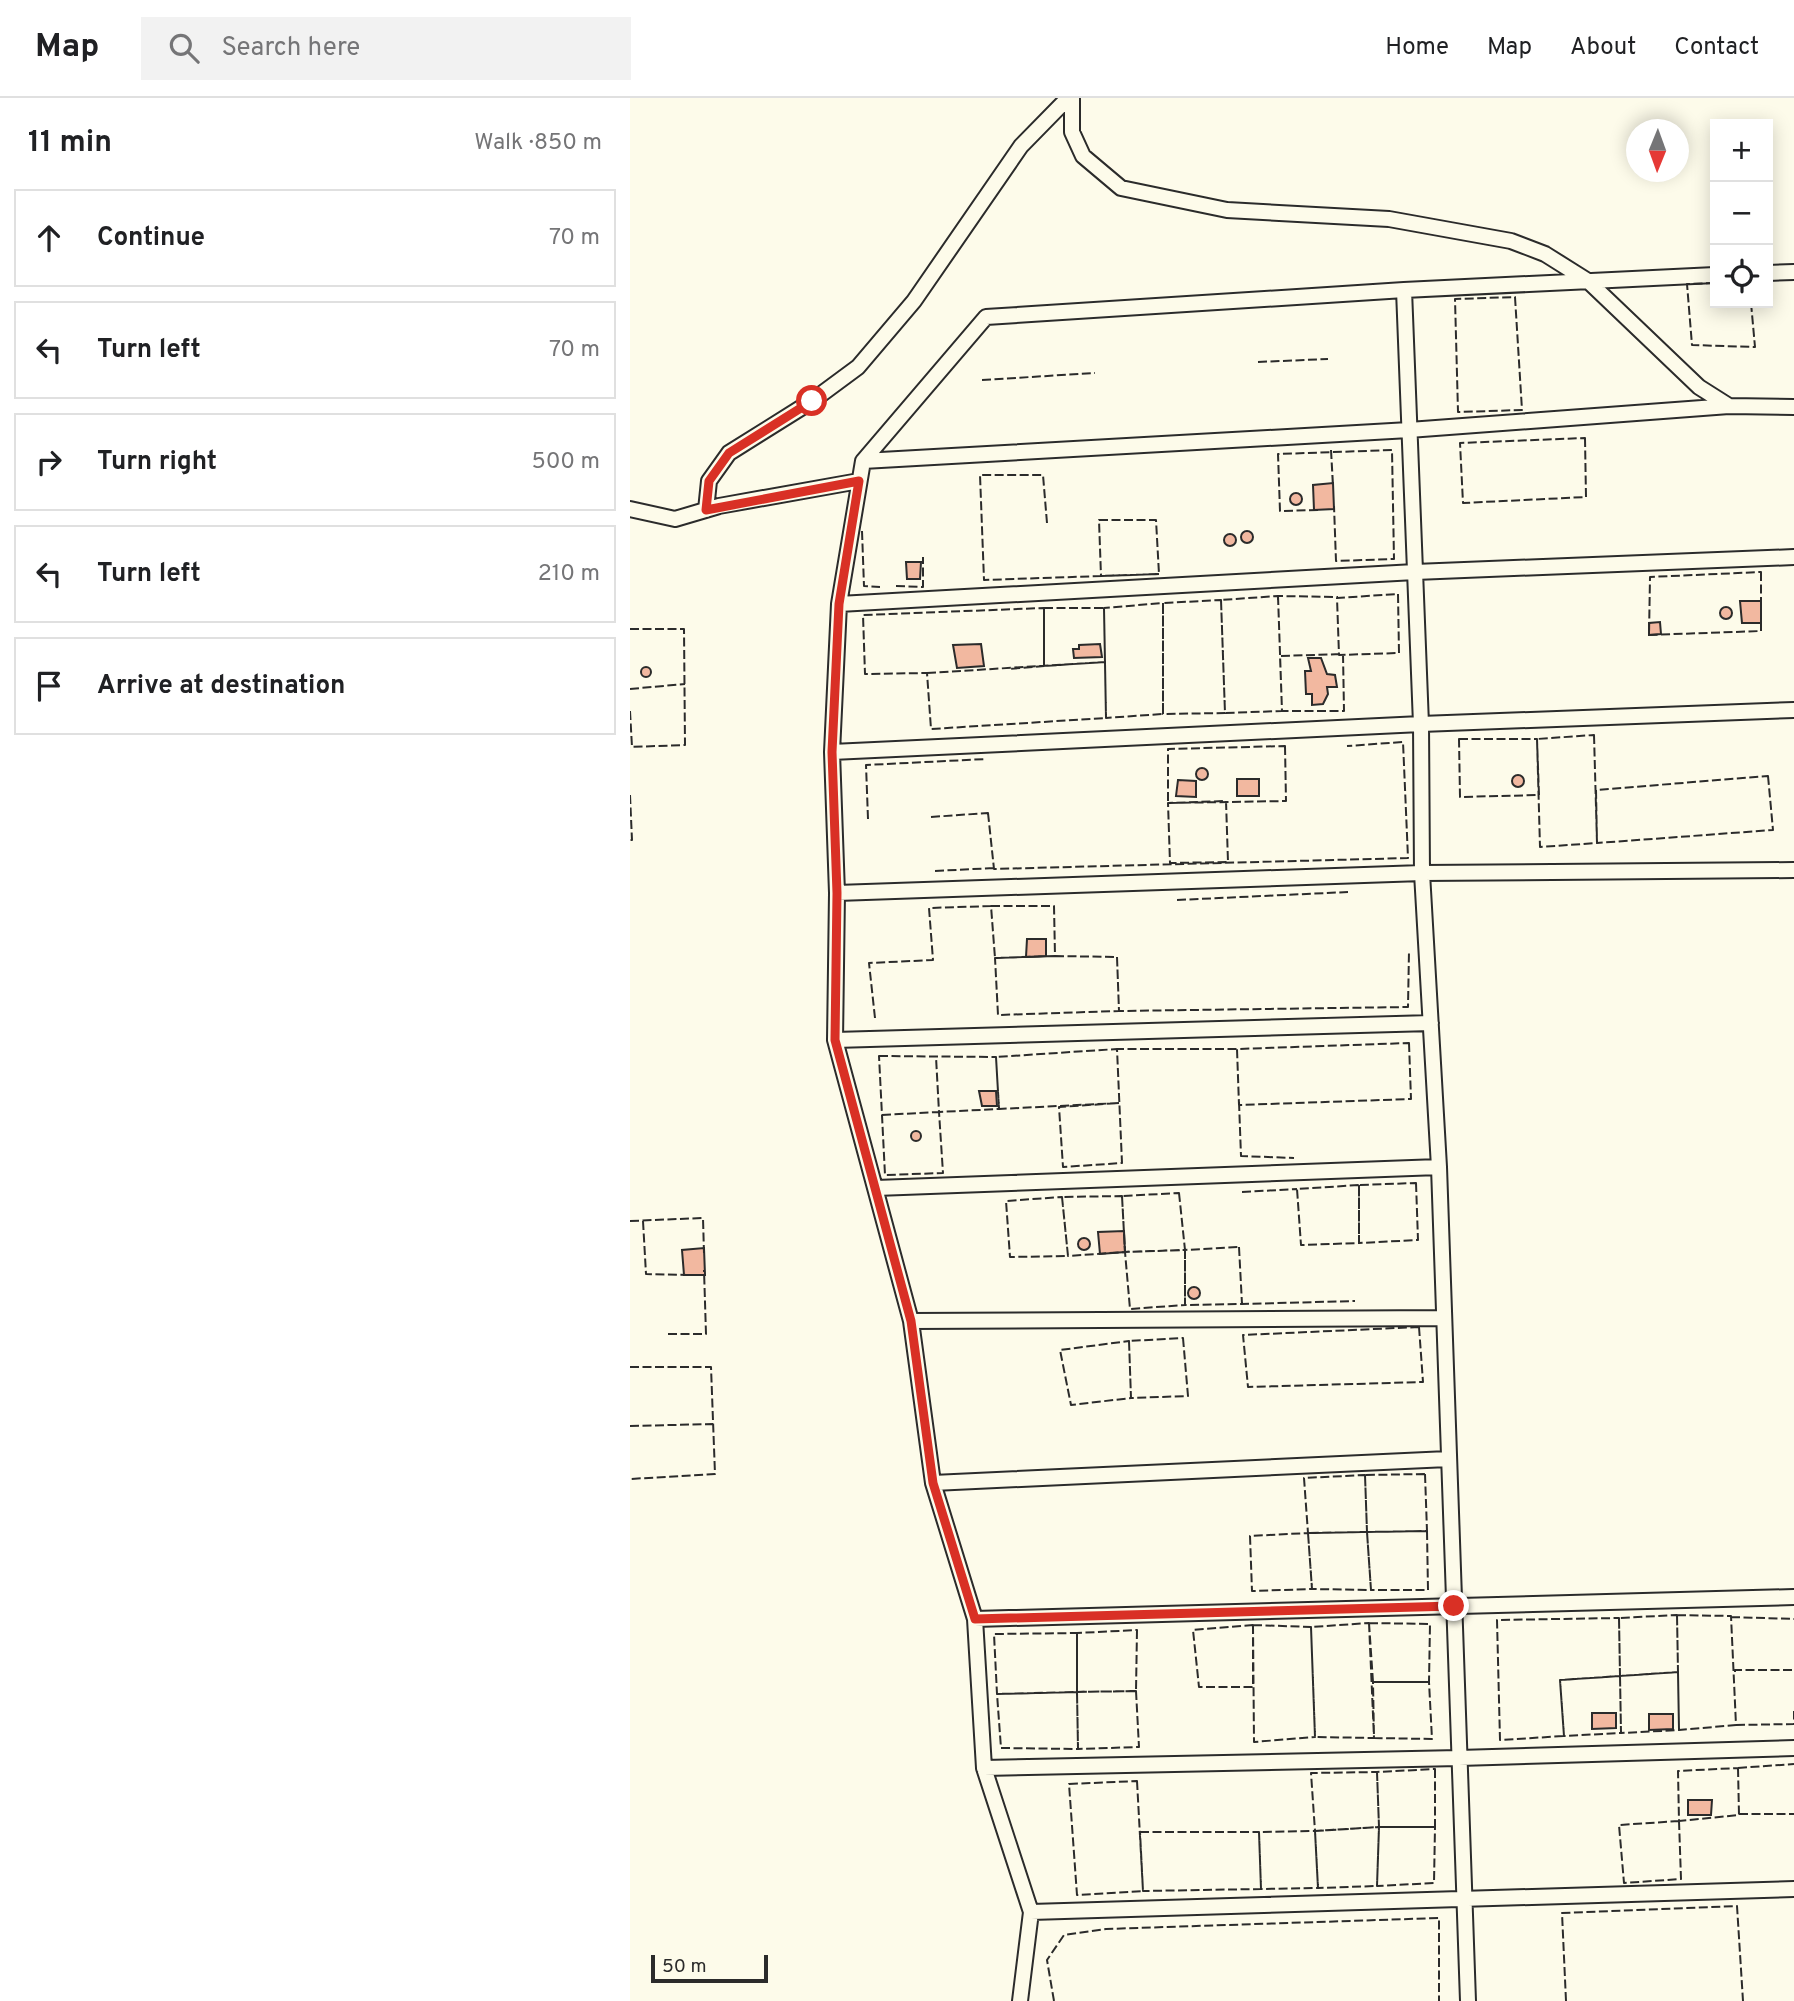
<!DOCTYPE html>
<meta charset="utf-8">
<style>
body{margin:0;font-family:Overpass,sans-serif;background:#f2f2f2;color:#202124}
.controls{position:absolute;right:21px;top:21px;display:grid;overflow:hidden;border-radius:0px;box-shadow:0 4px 18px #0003}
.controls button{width:63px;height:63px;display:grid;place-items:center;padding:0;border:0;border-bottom:2px solid #e0e0e0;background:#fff;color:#202124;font:35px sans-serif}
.compass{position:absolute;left:996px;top:21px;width:63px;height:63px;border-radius:50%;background:#fff;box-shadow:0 4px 18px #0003;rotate:181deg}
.scale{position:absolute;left:21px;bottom:18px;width:117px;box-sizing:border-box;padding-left:7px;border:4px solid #2b2b2b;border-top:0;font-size:19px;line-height:24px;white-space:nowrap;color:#2b2b2b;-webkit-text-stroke:5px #fdfbea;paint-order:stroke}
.stop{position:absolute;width:21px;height:21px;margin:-16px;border:5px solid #d93025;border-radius:50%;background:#fff}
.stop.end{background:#d93025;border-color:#fff;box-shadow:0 2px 7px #0008}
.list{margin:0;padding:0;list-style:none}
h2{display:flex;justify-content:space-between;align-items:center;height:91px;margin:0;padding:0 28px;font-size:30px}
h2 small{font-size:23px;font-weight:400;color:#757577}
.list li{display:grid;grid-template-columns:46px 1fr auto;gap:21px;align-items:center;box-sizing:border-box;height:98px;margin:0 14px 14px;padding:0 14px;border:2px solid #e0e0e0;border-radius:0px}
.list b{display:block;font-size:26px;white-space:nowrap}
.list em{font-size:23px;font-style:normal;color:#757577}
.icon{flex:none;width:38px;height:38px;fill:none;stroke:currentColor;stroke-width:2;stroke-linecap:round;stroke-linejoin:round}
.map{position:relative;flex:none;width:1164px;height:1903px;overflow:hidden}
header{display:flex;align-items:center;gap:42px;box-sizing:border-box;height:98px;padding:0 35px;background:#fff;border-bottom:2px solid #e0e0e0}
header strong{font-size:33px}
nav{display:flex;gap:38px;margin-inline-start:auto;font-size:24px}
.search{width:490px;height:63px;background:#f2f2f2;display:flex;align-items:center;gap:18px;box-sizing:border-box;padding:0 24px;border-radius:0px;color:#757577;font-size:26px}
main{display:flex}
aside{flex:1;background:#fff}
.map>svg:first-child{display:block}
</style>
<header>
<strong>Map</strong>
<div class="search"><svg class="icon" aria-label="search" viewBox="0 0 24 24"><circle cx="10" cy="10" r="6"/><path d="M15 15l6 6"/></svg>Search here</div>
<nav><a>Home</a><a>Map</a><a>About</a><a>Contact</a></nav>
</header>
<main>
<aside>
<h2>11 min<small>Walk · 850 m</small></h2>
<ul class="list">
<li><svg class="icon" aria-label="ahead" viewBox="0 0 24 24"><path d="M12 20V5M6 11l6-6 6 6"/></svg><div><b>Continue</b></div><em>70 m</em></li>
<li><svg class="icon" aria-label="left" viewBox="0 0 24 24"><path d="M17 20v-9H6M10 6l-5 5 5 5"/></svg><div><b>Turn left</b></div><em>70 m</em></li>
<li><svg class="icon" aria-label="right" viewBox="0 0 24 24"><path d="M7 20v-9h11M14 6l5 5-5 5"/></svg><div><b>Turn right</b></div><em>500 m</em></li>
<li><svg class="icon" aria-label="left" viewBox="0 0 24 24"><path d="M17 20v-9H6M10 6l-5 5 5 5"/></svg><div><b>Turn left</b></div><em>210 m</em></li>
<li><svg class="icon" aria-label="arrive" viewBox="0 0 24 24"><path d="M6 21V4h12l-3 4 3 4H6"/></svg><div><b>Arrive at destination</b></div></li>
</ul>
</aside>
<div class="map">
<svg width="1164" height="1903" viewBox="0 0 1164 1903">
<rect width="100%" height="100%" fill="#fdfbea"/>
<!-- building -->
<path fill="#f2b8a0" stroke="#2b2b2b" stroke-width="2" d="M703,385l1,26 -20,1 -1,-25z
M660 401a6 6 0 1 1 12 0a6 6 0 1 1-12 0Z
M611 439a6 6 0 1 1 12 0a6 6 0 1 1-12 0Z
M594 442a6 6 0 1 1 12 0a6 6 0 1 1-12 0Z
M276,464h15l-1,17h-13z
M1110,503h21v22h-19z
M1090 515a6 6 0 1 1 12 0a6 6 0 1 1-12 0Z
M1030,524l1,12 -12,1v-12z
M351,546l3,22 -27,2 -4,-23z
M470,546l2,13 -28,1 -1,-9h6v-4z
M678,560h13l6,16 8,1 2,12h-10l1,7 -5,10 -11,1v-11h-6l-1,-23h6z
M11 574a5 5 0 1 1 10 0a5 5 0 1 1-10 0Z
M566 676a6 6 0 1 1 12 0a6 6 0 1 1-12 0Z
M882 683a6 6 0 1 1 12 0a6 6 0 1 1-12 0Z
M607,681h22v17h-22z
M548,682l18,1v16l-20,-1z
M397,841h19v17l-20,1z
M349,993h17l1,15h-15z
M281 1038a5 5 0 1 1 10 0a5 5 0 1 1-10 0Z
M494,1133l1,21 -25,2 -2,-22z
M448 1146a6 6 0 1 1 12 0a6 6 0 1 1-12 0Z
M74,1150l1,27h-21l-2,-25z
M558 1195a6 6 0 1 1 12 0a6 6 0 1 1-12 0Z
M962,1615h24v15l-24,1z
M1019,1616h24v15l-24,1z
M1058,1702h24l-1,15h-23z"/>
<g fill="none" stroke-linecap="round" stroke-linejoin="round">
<defs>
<path id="street" d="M442,0v34l11,24 38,32 106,22 162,9 122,22 34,13 43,27 111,106 30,19
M1138,175l26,-1
M774,192l17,434 1,149 17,294 29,834
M233,363l546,-31 320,-24 65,1
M0,411l45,10 44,-13 140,-25
M76,412l3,-29 20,-28 83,-52 46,-34 56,-66 107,-155 47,-48
M209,506l576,-32 379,-15
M202,654l589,-28 373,-14
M207,795l585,-20 372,-3
M205,942l596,-17
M246,1090l563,-21
M281,1223l532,-3
M303,1385l515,-24
M345,1521l819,-22
M354,1670l475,-10 335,-10
M401,1814l763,-23
M390,1903l11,-89 -47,-144 -9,-149 -42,-136 -22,-162 -76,-281 2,-147 -5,-141 7,-148 24,-143 123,-144 418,-27 311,-15"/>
</defs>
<!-- street casing -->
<use href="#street" stroke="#2b2b2b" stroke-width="18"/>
<!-- street -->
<use href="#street" stroke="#fdfbea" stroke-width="14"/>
<!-- fence -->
<path stroke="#2b2b2b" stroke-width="2" stroke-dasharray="9 3.5" stroke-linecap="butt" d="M1085,185l-28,1 5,61 63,2 -4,-44
M885,199l7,113 -64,2 -3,-113z
M628,264l70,-3
M352,282l113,-7
M955,340l1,59 -123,6 -3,-60z
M701,352l2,35
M701,352l2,37
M688,412l-38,1 -2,-57 114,-4 2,109 -58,2 -2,-55
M469,422h57l3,54 -58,2z
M417,425l-4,-48h-63l4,105 175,-6
M232,433l2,55 16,1
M1131,474v59l-112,4 1,-58z
M266,488l27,1v-30
M768,496l1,59 -60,2 -2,-57z
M648,498l4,115 -57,2 -4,-113z
M591,502l4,113 -62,1v-111z
M648,502v-4l60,1
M533,505v111l-57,4 -2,-110z
M414,510h60l1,54 -61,4z
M0,531h54l1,116 -55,2
M713,556l1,57h-62l-2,-55z
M297,575l178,-11 1,56 -175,11 -4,-56 -62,1 -2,-59 181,-7v58l-36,3
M0,591l55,-5
M0,613l2,36
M964,637l3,108 -57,4 -3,-108z
M829,641h78l2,56 -79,2z
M655,648l1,55 -118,2v-54z
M1138,678l5,54 -176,13 -1,-53z
M0,697l2,45h-2
M596,703l2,61 -58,1 -2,-60z
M358,715l6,56 414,-11 -5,-116 -56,4
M301,719l57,-4v3
M238,721l-2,-54 120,-6
M305,773l59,-3
M547,802l171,-8
M361,808h63l1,50 -60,2z
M425,858l62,1 2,54 -121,4 -3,-57z
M487,859l2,54 289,-4 1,-56
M245,920l-6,-55 64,-3 -4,-52 62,-2 4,52
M779,945l2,56 -172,6 -2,-56z
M487,953v-2h120
M249,958l117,1 3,52 -60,3 4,61 -58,2z
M609,1004l2,54
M489,1005l-120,6 -3,-52 121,-8 5,114 -59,4 -4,-60 60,-4
M252,1017l57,-3 -3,-55
M611,1056v2l53,2
M786,1085l2,57 -59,3v-58z
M729,1087v58l-58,2 -4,-56z
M612,1094l55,-3
M549,1095l6,57 -60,2 -3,-56z
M492,1098l3,56 -57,4 -6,-59z
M432,1099l6,59 -58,1 -4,-56z
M0,1123l73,-3 1,35
M13,1123l3,53 41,1
M609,1149l3,57 -57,1v-55z
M555,1152v55l-55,4 -5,-57z
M612,1204v2l113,-3
M789,1229l4,55 -175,5 -5,-52z
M38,1236h38l-2,-64
M553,1240l5,58 -57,2 -2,-57z
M499,1243l2,57 -60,7 -11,-55z
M0,1269h81l4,107 -85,5
M0,1328l83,-2
M795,1376l2,57 -60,1 -2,-57z
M735,1377l2,57 -59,1 -4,-55z
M797,1433l1,59h-57l-4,-58z
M737,1434l4,58 -59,-1 -4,-56z
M678,1435l4,56 -60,2 -2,-55z
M1047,1517l54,1 5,109 -57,5z
M1047,1517l1,57 -58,4 -1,-58z
M1101,1519l63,2
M989,1520l1,58 -60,4 4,56 -64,4 -3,-120z
M739,1525l5,115 -59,-1 -4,-110z
M739,1525l61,1 -1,58h-56z
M623,1527l58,2 4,110 -61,5z
M623,1527v62h-54l-6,-57z
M507,1532l-1,61 -59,1v-59z
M447,1535v59l-80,2 -3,-60z
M1048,1574l1,58 -58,3 -1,-57z
M1105,1574v-2h59
M990,1578l1,57 -57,3 -4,-56z
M743,1584h56l3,57 -58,-1z
M506,1593l3,56 -61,2 -1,-57z
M447,1594l1,57 -77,-1 -4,-54z
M1106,1627l58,-1v-13
M1108,1670l1,47 -60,6 -1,-50z
M1108,1670l56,-4
M805,1671v58h-56l-2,-55z
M747,1674l2,55 -64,4 -4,-58z
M507,1683l6,110 -66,4 -8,-111z
M1109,1716h55
M1049,1723l2,58 -57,4 -5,-58z
M749,1729l-2,59 -59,2 -3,-57z
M749,1729h56l-1,56 -57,3z
M685,1733l3,57 -57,1 -2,-57z
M510,1734h119l2,57 -118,2z
M424,1903l-7,-41 17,-25 42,-6 333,-11v83
M936,1903l-4,-88 175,-7 6,95"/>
</g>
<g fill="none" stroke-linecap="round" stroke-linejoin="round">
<!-- route -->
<path stroke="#d93025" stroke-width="9" d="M182,303l-83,52 -20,28 -3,29 153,-29 -20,123 -7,148 5,141 -2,147 76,281 22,162 42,136 479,-13"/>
</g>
</svg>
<div class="controls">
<button>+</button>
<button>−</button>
<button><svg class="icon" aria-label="locate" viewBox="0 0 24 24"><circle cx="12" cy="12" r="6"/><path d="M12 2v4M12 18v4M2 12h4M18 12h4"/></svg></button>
</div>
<svg class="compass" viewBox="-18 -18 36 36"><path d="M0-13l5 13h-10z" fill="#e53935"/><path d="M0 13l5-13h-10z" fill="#757577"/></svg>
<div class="scale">50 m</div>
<div class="stop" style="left:182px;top:303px"></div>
<div class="stop end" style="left:824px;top:1508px"></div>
</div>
</main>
